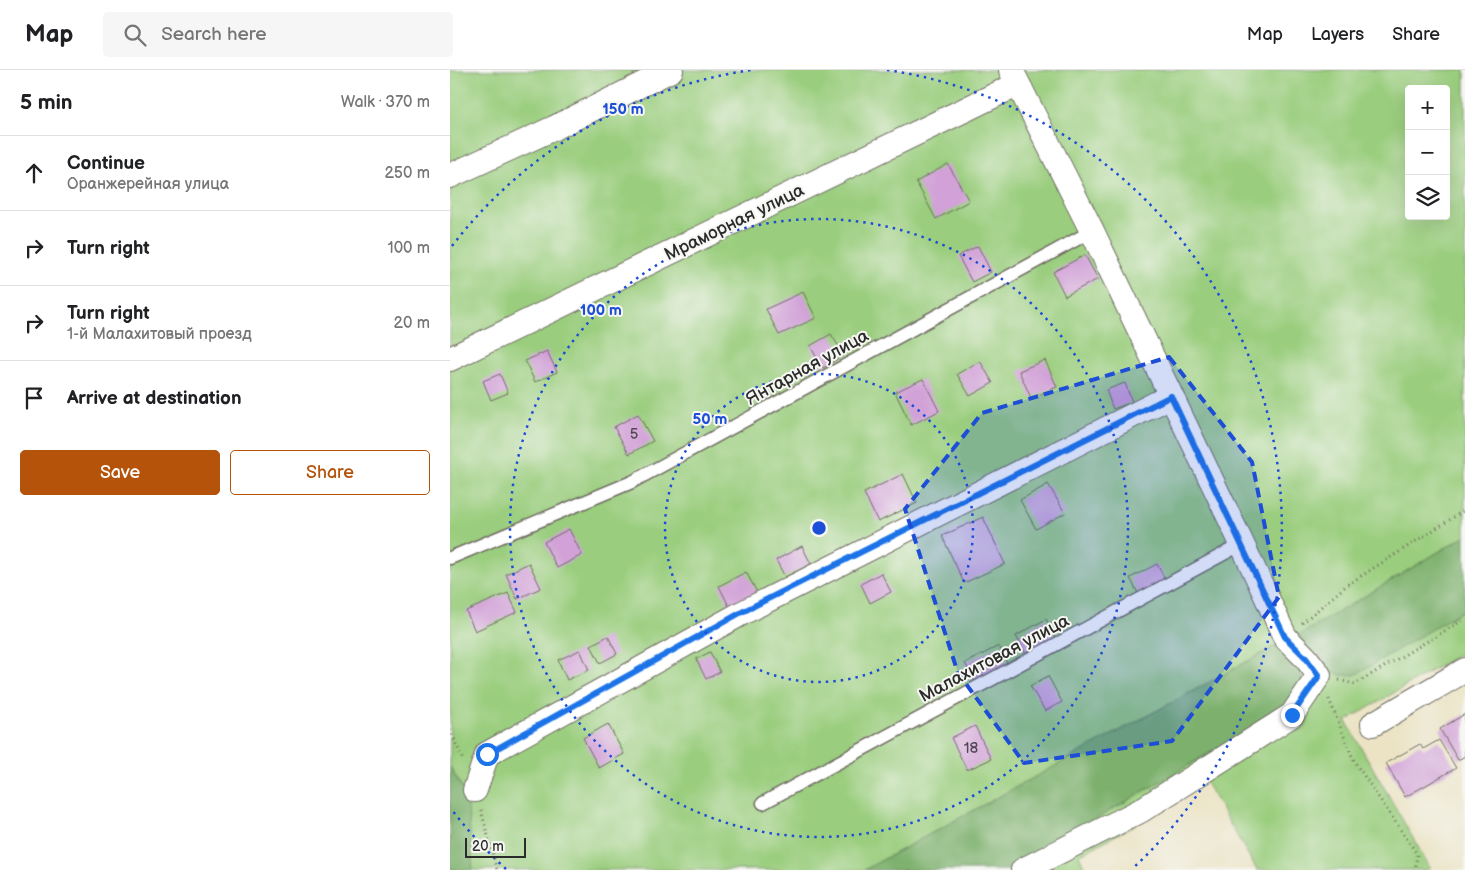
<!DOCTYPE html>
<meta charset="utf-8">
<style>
body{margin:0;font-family:"Balsamiq Sans",sans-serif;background:#f6f6f6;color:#202124}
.controls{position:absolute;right:15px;top:15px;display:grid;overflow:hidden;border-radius:5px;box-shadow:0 5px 20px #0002}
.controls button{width:45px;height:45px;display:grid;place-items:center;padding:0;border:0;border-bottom:1px solid #e0e0e0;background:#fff;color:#202124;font:25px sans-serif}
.scale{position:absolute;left:15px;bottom:12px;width:61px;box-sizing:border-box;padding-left:5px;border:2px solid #2b2b2b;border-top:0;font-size:14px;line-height:18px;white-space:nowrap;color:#2b2b2b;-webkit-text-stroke:4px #f6f6f2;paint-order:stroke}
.stop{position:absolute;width:15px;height:15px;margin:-11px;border:4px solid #1a73e8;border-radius:50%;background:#fff}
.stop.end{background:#1a73e8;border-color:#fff;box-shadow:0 1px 5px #0008}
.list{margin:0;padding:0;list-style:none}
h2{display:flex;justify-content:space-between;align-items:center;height:65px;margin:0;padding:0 20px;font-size:21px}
h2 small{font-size:16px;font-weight:400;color:#757577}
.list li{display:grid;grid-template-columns:32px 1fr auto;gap:15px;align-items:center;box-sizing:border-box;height:75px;padding:0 20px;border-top:1px solid #e0e0e0}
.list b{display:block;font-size:19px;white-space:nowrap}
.list p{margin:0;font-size:16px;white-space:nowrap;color:#757577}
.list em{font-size:16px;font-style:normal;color:#757577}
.actions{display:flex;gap:10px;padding:15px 20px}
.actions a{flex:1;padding:11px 0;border:1px solid #b45309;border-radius:5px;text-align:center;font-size:18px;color:#b45309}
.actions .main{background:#b45309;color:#fff}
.icon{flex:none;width:28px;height:28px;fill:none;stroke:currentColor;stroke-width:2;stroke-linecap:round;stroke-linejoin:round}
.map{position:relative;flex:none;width:1015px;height:800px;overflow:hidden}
header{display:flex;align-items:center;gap:30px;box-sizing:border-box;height:70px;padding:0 25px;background:#fff;border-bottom:1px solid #e0e0e0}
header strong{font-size:24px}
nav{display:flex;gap:28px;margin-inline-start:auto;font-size:18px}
.search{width:350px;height:45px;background:#f6f6f6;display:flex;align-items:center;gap:12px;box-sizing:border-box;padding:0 18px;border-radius:5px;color:#757577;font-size:19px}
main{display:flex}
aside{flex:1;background:#fff}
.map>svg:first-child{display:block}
</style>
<header>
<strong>Map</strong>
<div class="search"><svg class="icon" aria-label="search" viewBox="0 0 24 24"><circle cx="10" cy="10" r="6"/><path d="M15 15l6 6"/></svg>Search here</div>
<nav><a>Map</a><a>Layers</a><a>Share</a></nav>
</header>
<main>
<aside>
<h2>5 min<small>Walk · 370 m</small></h2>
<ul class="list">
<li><svg class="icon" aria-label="ahead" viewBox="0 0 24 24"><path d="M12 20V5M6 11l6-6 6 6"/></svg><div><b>Continue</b><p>Оранжерейная улица</p></div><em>250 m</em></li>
<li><svg class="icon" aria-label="right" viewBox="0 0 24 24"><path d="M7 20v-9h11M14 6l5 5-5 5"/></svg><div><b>Turn right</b></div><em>100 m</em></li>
<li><svg class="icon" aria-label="right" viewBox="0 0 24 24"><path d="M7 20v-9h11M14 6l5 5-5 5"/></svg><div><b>Turn right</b><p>1-й Малахитовый проезд</p></div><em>20 m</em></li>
<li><svg class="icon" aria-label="arrive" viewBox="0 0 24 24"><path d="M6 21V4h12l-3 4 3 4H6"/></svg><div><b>Arrive at destination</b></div></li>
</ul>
<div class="actions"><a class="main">Save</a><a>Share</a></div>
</aside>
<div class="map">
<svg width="1015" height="800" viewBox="0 0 1015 800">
<rect width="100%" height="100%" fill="#f6f6f2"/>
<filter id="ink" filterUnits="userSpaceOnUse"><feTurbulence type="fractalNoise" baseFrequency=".02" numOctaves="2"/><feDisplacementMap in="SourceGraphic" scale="10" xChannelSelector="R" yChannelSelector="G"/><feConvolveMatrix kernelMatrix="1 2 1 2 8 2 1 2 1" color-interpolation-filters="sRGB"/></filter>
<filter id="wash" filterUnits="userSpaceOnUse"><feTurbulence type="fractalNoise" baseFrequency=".0096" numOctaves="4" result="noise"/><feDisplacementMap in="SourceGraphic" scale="20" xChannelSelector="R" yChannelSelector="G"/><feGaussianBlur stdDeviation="1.12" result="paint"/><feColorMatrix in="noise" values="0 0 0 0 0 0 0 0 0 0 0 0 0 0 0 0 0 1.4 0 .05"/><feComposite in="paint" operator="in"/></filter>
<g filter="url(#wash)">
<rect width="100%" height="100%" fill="#ebe3c4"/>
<!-- green -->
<path fill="#9acd7d" stroke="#627c54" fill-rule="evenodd" d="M0,0h560l273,572 -419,228h-394l-3,-74 -17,-29z
M563,0h452v466l-170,102zM959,19h37v127h-37z
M1015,539v42l-119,70 84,147 -4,2h-169l-52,-89 -59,38 -67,36 7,15h-79l281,-162 37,-40 30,7z"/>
<!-- forest -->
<path fill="#7bb06c" stroke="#536e4c" d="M1015,466v73l-110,66h-15l-15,-7 -30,-30z
M833,572l18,19 2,23 -15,24 -281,162h-143z
M0,697l17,29 6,74h-23z"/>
<g id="blocks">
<!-- building -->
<path fill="#d1a1d7" d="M498,94l21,37 -33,18 -20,-37z
M528,176l13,26 -19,10 -14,-26z
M635,185l13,24 -33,17 -12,-24z
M353,222l13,26 -37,17 -13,-26z
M381,264l13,21 -21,13 -13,-22z
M97,281l10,21 -22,10 -10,-21z
M595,290l12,27 -26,11 -12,-27z
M530,291l13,22 -23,13 -13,-22z
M50,304l8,19 -17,7 -8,-19z
M473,309l16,32 -28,14 -16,-33z
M675,313l7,19 -19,7 -7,-19z
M188,344l15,27 -24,13 -15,-27z
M453,404l14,29 -39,19 -14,-29z
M598,414l17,29 -29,16 -16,-29z
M533,447l22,47 -41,19 -22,-47z
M119,459l13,26 -25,13 -13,-26z
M352,476l9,18 -26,13 -9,-17z
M79,493l12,25 -24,11 -11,-25z
M707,494l9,17 -27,14 -9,-17z
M296,502l13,24 -28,14 -12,-24z
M431,503l10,19 -21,11 -9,-19z
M58,523l9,19 -42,19 -9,-20z
M596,549l10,19 -30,16 -10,-18z
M158,566l9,18 -17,9 -9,-18z
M549,576l9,19 -33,17 -10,-19z
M130,580l9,20 -22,10 -9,-20z
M260,582l10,20 -14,7 -10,-20z
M598,606l14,26 -17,9 -15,-25z
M1015,644v42l-7,4 -18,-31z
M158,654l16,30 -25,14 -16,-30z
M525,656l16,33 -24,11 -16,-32z
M989,670l17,28 -51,29 -19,-34 34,-19 3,5z"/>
</g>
</g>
<g filter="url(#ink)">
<use href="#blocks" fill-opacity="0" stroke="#6e6b61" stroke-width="1"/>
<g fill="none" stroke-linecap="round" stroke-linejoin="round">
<defs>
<path id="service" d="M0,488l182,-76 460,-251
M313,733l479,-259"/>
<path id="minor" d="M561,0l81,161 150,313 43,93 21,21 13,17 -27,40 -152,96 -117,59
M0,106l104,-48 117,-58
M0,289l568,-275
M923,654l92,-54
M25,720l12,-36 255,-141 429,-217"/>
</defs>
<!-- service casing -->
<use href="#service" stroke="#6e6b61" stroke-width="15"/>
<!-- minor casing -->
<use href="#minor" stroke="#6e6b61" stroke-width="26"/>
<!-- path -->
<path stroke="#6e6b61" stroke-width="3" stroke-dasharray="1 4" stroke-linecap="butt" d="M852,553l45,-38 118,-75
M889,610l16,4 110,-65
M879,629l25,62 63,93 -2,16
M0,660l13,30
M31,740l16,60"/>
<!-- service -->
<use href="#service" stroke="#fff" stroke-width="12"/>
<!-- minor -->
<use href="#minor" stroke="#fff" stroke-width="24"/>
</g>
</g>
<g fill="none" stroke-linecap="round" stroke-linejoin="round" filter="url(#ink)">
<!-- route -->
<path stroke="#1a73e8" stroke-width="6" d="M37,684l255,-142 429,-216 114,241 21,21 13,18 -27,39"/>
</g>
<!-- marked area -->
<path fill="#1d4ed8" fill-opacity="0.2" stroke="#1d4ed8" stroke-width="4" stroke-dasharray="10 6" stroke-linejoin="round" d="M719,287l83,105 27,135 -107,144 -148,22 -66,-90 -53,-164 77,-96z"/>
<!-- distance rings -->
<g fill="none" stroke="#1d4ed8" stroke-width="2.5" stroke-dasharray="2.5 5">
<circle cx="369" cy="458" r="154"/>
<circle cx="369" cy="458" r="309"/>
<path d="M56 799A463 463 0 0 1 2 740M2 176A463 463 0 0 1 301 0M437 0A463 463 0 0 1 682 799"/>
</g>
<g text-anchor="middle" stroke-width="4" stroke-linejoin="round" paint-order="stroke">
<!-- number labels -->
<g font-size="15" fill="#544856">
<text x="184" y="369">5</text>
<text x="521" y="683">18</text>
</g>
<!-- street labels -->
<g font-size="18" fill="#2b2b2b" stroke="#f6f6f2">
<text transform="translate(284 152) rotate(-26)" y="6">Мраморная улица</text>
<text transform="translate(357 297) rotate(-29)" y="6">Янтарная улица</text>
<text transform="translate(544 588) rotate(-28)" y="6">Малахитовая улица</text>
</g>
</g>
<circle cx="369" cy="458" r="8" fill="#1d4ed8" stroke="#f6f6f2" stroke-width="2.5"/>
<g font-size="15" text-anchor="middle" font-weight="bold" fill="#1d4ed8" stroke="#f6f6f2" stroke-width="4" stroke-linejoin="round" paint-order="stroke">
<text x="173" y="44">150 m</text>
<text x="151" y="245">100 m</text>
<text x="260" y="354">50 m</text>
</g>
</svg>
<div class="controls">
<button>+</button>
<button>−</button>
<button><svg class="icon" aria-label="layers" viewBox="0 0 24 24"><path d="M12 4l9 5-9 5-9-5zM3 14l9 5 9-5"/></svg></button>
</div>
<div class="scale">20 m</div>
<div class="stop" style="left:37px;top:684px"></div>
<div class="stop end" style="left:842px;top:645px"></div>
</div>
</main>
